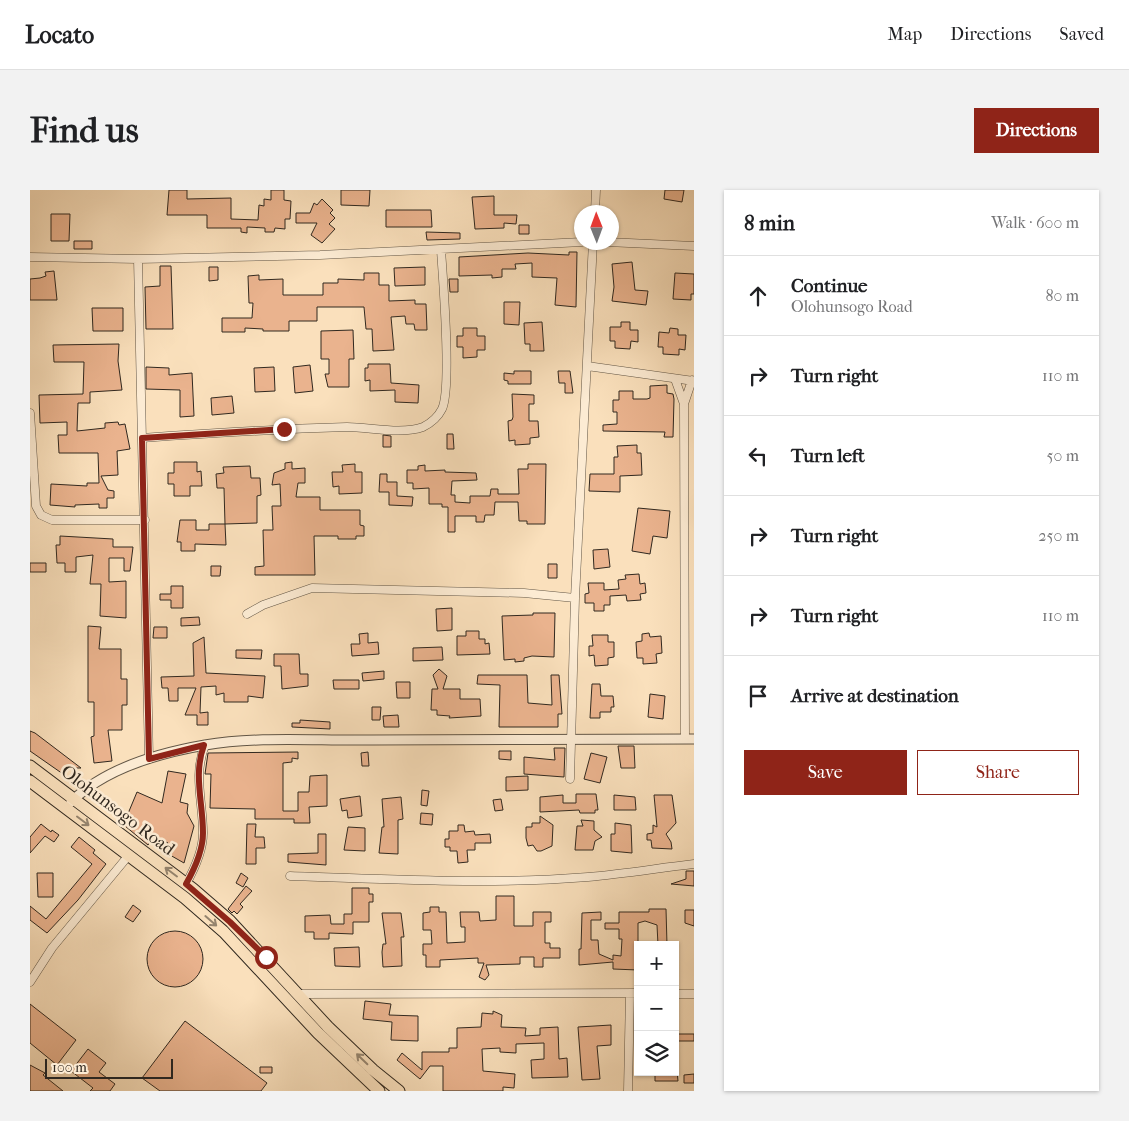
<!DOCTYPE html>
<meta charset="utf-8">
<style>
body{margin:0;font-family:"IM FELL French Canon",serif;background:#f2f2f2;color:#202124}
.controls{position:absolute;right:15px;bottom:15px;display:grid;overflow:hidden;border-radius:0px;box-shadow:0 1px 4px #0004}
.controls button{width:45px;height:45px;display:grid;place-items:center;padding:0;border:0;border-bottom:1px solid #e0e0e0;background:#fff;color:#202124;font:25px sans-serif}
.compass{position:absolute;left:544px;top:15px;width:45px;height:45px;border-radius:50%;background:#fff;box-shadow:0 1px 4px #0004;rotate:359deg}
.scale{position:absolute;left:15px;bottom:12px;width:128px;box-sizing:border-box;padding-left:5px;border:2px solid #30281f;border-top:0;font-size:14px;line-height:18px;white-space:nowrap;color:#30281f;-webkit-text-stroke:4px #fcebd3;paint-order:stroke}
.stop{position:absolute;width:15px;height:15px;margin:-11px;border:4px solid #8f2418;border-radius:50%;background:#fff}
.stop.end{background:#8f2418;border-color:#fff;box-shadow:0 1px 5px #0008}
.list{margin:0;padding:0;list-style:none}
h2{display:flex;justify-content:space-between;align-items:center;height:65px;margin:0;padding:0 20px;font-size:21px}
h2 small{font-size:16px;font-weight:400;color:#757577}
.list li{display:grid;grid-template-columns:32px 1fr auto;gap:15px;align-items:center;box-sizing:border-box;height:80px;padding:0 20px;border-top:1px solid #e0e0e0}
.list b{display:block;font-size:19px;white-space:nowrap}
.list p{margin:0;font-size:16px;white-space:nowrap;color:#757577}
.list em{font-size:16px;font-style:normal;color:#757577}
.actions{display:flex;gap:10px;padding:15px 20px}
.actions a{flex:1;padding:11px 0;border:1px solid #8f2418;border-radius:0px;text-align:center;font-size:18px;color:#8f2418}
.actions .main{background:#8f2418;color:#fff}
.icon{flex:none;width:28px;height:28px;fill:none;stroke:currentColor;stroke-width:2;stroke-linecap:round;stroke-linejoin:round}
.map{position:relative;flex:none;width:664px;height:901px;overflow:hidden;border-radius:0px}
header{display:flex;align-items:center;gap:30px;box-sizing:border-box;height:70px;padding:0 25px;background:#fff;border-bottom:1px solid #e0e0e0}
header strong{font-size:24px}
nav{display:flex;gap:28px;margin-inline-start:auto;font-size:18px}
.intro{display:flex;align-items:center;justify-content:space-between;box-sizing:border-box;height:120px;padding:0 30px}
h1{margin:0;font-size:35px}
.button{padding:12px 22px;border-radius:0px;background:#8f2418;color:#fff;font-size:18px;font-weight:700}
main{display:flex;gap:30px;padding:0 30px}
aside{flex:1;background:#fff;border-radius:0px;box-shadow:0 1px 4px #0004}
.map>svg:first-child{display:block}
</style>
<header>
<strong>Locato</strong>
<nav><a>Map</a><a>Directions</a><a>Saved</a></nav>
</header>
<div class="intro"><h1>Find us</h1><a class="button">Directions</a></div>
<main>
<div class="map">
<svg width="664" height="901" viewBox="0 0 664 901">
<rect width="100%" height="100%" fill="#fae0bc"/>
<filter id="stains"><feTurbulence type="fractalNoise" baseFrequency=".004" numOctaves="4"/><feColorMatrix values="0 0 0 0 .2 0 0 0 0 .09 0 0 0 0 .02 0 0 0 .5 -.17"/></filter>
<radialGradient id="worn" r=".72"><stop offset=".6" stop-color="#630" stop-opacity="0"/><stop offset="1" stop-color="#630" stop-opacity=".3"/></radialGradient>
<!-- building -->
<path fill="#eab38e" stroke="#30281f" d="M139,0h18v9l44,-1v21l27,1 1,-15 5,1v-7l7,1v-10h13v10l7,1 -1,18h-5v10l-10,-1 -1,4h-9v-4l-18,-1v6l-6,-1v-4h-34v-13h-40z
M311,0h29l-1,16 -28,-1z
M635,0h19l-2,12 -18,-3z
M464,6v19h23l-1,9 -12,-1v5l-29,1 -3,-32z
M292,9l11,11 -3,3 5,5 -6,6 6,5 -13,14 -11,-8 6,-12h-21v-10h14l4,-10 3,2z
M356,20h45l1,17h-46z
M21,24h19l-1,27h-18z
M489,35h10v9h-10z
M396,42l34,1v6l-33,1z
M44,51h18v8h-18z
M539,62h8l-1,55 -21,-2 2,-27 -25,-1v-14l-17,1 1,5h-14v8l-10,1v-3l-33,1v-19l69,-4 41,2z
M602,72l3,28 13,1 -2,14 -34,-4 2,-14 -2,-23z
M130,76h11l2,63h-27l-1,-42 15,-1z
M179,77h9v13l-9,1z
M395,77v18l-30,1 -1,-18z
M24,81l3,29h-27v-21l10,-1 6,-2 -1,-4z
M334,83h15v12h10v16l26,-1v4h11l1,26h-12l-1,-6h-8l-1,-8 -14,1 3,33 -21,1 -1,-22h-6l-2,-22h-47v14h-28v10h-26v-2l-18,-1v4h-23v-14h30l1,-15h-4l-1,-27 11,-1v5l24,-1v16h40v-12h15v-4l26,1z
M645,83l19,1v20h-3v6l-18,-1z
M419,89h9v13h-8z
M474,112h16l-1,23 -15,-1z
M62,118h31v23h-30z
M512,132l2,29h-14v-7h-5l-1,-21z
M591,132h9v8h8v12l-7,-1 -1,8 -15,-1v-7h-5v-14h11z
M433,138h14v8h8v14h-8v7l-14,1v-11h-6v-11h6z
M640,138l8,1v6h8l-1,15 -6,-1v6l-16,-1v-7h-5l1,-15 10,1z
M323,140l1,29h-5v28h-21l-3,-13h4v-15h-8v-28z
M89,154l-1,17 4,29 -32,2v11h-12l-1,28 28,-3v-5l13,-1 1,3 6,-1 5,25 -13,2 1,24 -17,1 7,14 6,1v7h-7v10h-8v-4l-24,1v2l-25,-2 1,-21 36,2v-3h12l-1,-30h-39l-1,-18h9v-13l-27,1 -1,-28 44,-1 1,-32h-30l-1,-17z
M338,174h22l1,19 28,2 -1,18 -23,-1v-12l-25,1v-11l-5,1v-13h3z
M280,175l3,26 -18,2 -2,-26z
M116,177l23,1v7l23,-2 2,43 -14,1v-27l-34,-1z
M244,177l1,24 -20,1 -1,-24z
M484,181h17v13h-23v-3l-4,-1v-7l10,1z
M528,181h12l3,22h-8v-10h-6z
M637,195v8l6,1 1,5 -1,38h-9l1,-5 -62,-1v-6l14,-1v-12h-4v-12h6v-9h14v8h14l3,-1v-12z
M482,204l22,1v9h-5v17h9l1,16 -9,1v6l-15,1v-5l-6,1 -1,-20 4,-1 1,-3z
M202,206l2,17 -22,2 -1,-17z
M417,244h6l1,15h-7z
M353,245l8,1v11h-8z
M607,255v8h4l1,22 -22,1v16l-31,-1 1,-17h24v-17h4l-1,-11z
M144,272h23v10l4,-1 1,15h-12v10h-16v-12h-6v-11h6z
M262,272v7l13,-1v15h-7l-2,14h24v13h40v15l4,1v10h-8v3h-18v-3h-24l1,39h-60v-8l9,-1 -1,-36h10l-1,-24h9l-1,-22 -8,1 2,-12 11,-4v-6z
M325,274v8h7v21l-23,1v-8l-6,1 -1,-15h11l-1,-7z
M498,274h18l-1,60h-18v-3h-8l-1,-19h-23l-1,13h-9l-1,7h-8v-6h-21v16h-7v-25h-6v-3h-13v-16l-16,1v-6h-6v-13h11v-4l7,-1v6l20,-1v2l31,1 1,7 -25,1 -1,14h4v7l15,1v-7h20l1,-7h7v5h21l-1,-25h10z
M220,276l1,12h9l1,17 -4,1v27l-32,1 -1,-36h-7l-1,-14 8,-1 -1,-6z
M350,284h7v8h10v14l16,1 -1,9 -23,-1v-13h-10z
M608,318l32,3 -3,27 -14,-2 -3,18 -18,-3z
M150,330h16v10h13v-6h16l1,21 -31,-1v7h-14v-9h-4z
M30,346l53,3v8h20l-3,24h-6v-13h-15v24l17,-1v37l-26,-2 1,-32h-11l3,-29 -17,2v15h-11v-9h-8l-1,-18h4z
M578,359l2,18 -16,2 -1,-19z
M0,373h16v9h-16z
M518,374h9v14h-9z
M181,376h10l-1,10h-9z
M609,384l1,10 5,-1 1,10 -6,1 1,6 -14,1 -1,-6 -16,1v9h-6v6h-10v-8h-9v-9l4,-1 -1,-10h16v7l15,-1 -1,-9 8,-1 -1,-4z
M141,396h12v22h-12v-8h-11v-6h11z
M422,418v22l-15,1 -1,-22z
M503,423h22l-1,44 -22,-1 -8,2v3l-9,1v-3l-11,1 -2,-44 31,-1z
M169,427l1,8 -19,1v-8z
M58,436l13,1 -2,22h22v30h6v26h-5v25h-14l4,31 -18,2 -3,-26 3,-1v-34h-6z
M124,437h13v11h-14z
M436,441h13v8h6v5l4,-1 1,11 -33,1v-19h9z
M338,443v10l10,-1 1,12 -27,2 -1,-12h9l-1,-10z
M619,443l1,4 11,-1 1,17 -6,1 1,9 -14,1v-6h-6l-1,-16 6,-1v-7z
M562,445h16v7h6v15l-6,1v7l-13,1 -1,-11 -5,1v-10h4z
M174,447l2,36 59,3 -2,22 -15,-2v6h-24v-9l-8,2v-9l-15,1 -1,26 8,-1v13h-11v-10h-12l11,-27h-18v13h-9l-1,-13h-6l-1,-11 33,-1 -1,-33z
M412,457l1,13 -30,1v-13z
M206,460h26l-1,9 -25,-1z
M244,464h25l1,20h8v12l-26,3 -1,-23h-7z
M409,479l8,7 -4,13h17v10h20l1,17 -32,2 1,-2 -13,-1v-5h-6l1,-21h6l-5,-14z
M354,481v8l-21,2 -1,-8z
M448,485h49l1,28 24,2 -1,-30h8l3,39h-4v13h-59l1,-42 -23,-1z
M303,490h26v9h-25z
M366,492h14v16h-13z
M562,494h8l1,12h12l1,11h-3v5h-11v6h-10z
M620,504l15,2 -2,23 -15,-2z
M342,517h9l-1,13h-8z
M368,525l1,12h-15l-1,-11z
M270,530l30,2v7l-38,-2v-4h8z
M0,541l5,2 46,35h-13l-5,6 -33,-23z
M588,556h16l1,22h-14z
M524,558h11l-1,29 -40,-3v-17l31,3z
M469,561h12v9l-12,-1z
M268,562v7l-6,-1v4l-9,1v48h15v-19h11l1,-16 17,-1v31l-18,1 1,16h-16v-4h-39v-10l-45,-1 1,-34h-6l3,-21z
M338,562l1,14h-7l-1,-13z
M561,563l16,4 -7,26 -16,-4z
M138,581l18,3 -6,28 8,2 -1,9 7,13 -10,37 -21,-12 5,-8 -14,-7 -6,9 -23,-19 7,-8 -5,-2 10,-24 25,11z
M498,586v14l-22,1v-14z
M392,600l7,1 -2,15 -6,-1z
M546,604h20l2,16h-3v3h-15l-1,-3 -39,2v-15l23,-2v8h13z
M584,605l21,2 1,13h-22z
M624,605h18l4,28 -10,11 5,8 1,7 -20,-1 -1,-8h-4v-6l6,-1v-8l4,2z
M330,606l2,20 -14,2 -1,-8 -5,1 -2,-12z
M371,607l2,22 -5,1v34l-19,-1 3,-26h2l-2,-28z
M471,609l2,11 -8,1 -2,-11z
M391,623l12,1 -1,11 -12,-1z
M510,626l13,9 -1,21 -11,5h-4l-4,-6 -5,1 -2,-8v-11h6v-4h8z
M551,630l13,1v9l8,7 -7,4 -2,9h-18l2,-24h6z
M585,633l16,2 1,28 -21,-2v-17h4z
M11,634l10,8 1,-2 7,5 -5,7 -9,-6 -15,17v-16z
M217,634h9l-1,13h9l1,11h-9v16h-10z
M428,635h6l1,7 9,-1 1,4 15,-1 1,9h-16v7h-8l1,12 -10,1 -1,-12h-7v-4h-5v-8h4v-8h9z
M318,637l17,1v23l-21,-1z
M288,644h8v31l-38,-3v-8l30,-1z
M49,647l16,13 -2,3 13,11 -28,36 -31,33 -17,-13v-14l16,13 46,-55 -21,-17z
M656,681h8v15l-23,-2 15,-5z
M7,683h16v24h-15z
M211,683l7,5 -5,9 -7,-4z
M216,696l6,5 -12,13 3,3 -6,7 -3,-3 -2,2 -4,-4z
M322,698h17v6h4v8h-4v20h-16v12l-24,-1v6h-15v-7h-9v-16l25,-1 1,9h13v-10h8z
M466,706h18v30h19v-14h18v10h-6v21h5v5h10v10h-17v9h-9v-10h-14v7l-34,1 3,10 -4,5 -6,-3 5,-14h-6v-5l-38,2v7h-14v-12h-3v-11h9l-1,-14h-8v-17l7,-1v-5h9v5h7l1,31 18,-1v-15h-4l-1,-15h19l1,9 16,-1z
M103,715l8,6 -8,11 -8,-5z
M619,719h17l1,36h-9l-1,-20 -12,-4 -7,2v47l-25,-1v-7l-34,3v-16h2l1,-36 19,-1v8h-10v20h7l1,14 14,6v-5l8,1 1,-17h-3v-10h-14v-6h14v-11h30z
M655,720h9v16l-9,-3z
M352,723h19l3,24h-3l1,29 -19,1 -1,-15 1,-8h3z
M117 769a28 28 0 1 1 56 0a28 28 0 1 1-56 0Z
M329,757l1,20 -25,-1 -1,-18z
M335,811l26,3 -2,11 29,1v25l-27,-1 1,-18 -29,-3z
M0,814l46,36 -19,25 -27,-22z
M463,821l9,4 -1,12 25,1 -1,8 15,-1v-7l18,-1 1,32 8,-1 1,19 -36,1 -1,-18 13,-1v-16l-28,1v9l-16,-1v-4l-18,1 1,22 32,3 -1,14 -11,-1v4h-60v-25h-13l-10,13 -23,-19 5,-7 20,17v-18h27v-4h8v-20l24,-1 1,-14 11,1z
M155,831l82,62 -6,8h-101l-18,-13z
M581,835v20l-14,1 3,33 -18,1 -4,-53z
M645,844h19v7h-19z
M58,859l18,14 -7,9 16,12 -5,7h-20l3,-3 -22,-17z
M0,875l15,8 -2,2 20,16h-33z
M230,877h12v6h-12z
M625,882h22l1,9h-23z
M664,884v9h-10v-8z"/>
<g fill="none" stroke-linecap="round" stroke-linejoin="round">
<defs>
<path id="minor" d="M565,22l1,-22
M577,52l87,4
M0,67l108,2 182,-4 262,-13
M108,69l11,500
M557,176l107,15
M645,189l9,25
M0,223l6,93 5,9 11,5h93
M112,248c69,-5 137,-9 205,-11 23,0 54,8 76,0 8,-4 15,-10 19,-18 10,-21 1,-130 -1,-159
M217,424l16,-9 49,-17 212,5 51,5
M655,549l-1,-335 8,-24
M540,589l5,-181 18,-356
M260,686c99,3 199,9 298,1 35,-3 71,-9 106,-13
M156,694c9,-16 17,-33 17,-51 0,-31 -10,-58 2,-88
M0,792l22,-34 77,-93
M269,804l339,-1
M645,804h19
M598,901l2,-97"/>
<path id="tertiary" d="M41,612c33,-33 88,-49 134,-57 54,-9 112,-4 167,-5 107,-1 215,0 322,-1"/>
<path id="primary" d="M0,576l163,123 37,32 98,106 45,43 26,21
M0,591l155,117 39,34 94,101 61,58"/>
</defs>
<!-- minor casing -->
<use href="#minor" stroke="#625646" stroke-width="9"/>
<!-- tertiary casing -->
<use href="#tertiary" stroke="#625646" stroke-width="11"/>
<!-- primary casing -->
<use href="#primary" stroke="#30281f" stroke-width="13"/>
<!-- minor -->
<use href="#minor" stroke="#fcebd3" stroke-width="8"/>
<!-- tertiary -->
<use href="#tertiary" stroke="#fcebd3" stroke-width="9"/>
<!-- primary -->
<use href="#primary" stroke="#fae0bc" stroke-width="11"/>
</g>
<!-- one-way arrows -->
<defs><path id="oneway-shaft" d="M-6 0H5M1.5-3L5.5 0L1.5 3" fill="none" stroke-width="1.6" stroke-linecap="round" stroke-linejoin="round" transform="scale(1.25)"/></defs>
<g stroke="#95846e">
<use href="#oneway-shaft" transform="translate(53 631) rotate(37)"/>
<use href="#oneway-shaft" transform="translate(141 682) rotate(-143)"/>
<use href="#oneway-shaft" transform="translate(181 731) rotate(41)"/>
<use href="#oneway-shaft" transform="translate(332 869) rotate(-136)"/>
</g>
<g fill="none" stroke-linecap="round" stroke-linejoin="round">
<!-- route -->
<path stroke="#8f2418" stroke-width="6" d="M236,767l-36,-35 -44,-38c9,-16 17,-33 17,-51 0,-31 -10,-58 1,-88l-55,14 -7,-321 142,-9"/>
</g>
<g text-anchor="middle" stroke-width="5" stroke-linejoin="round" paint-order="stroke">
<!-- street labels -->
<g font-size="18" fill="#30281f" stroke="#fcebd3">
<text transform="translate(88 620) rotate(37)" y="6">Olohunsogo Road</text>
</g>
</g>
<rect width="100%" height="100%" filter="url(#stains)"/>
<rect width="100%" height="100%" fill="url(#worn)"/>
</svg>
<div class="controls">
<button>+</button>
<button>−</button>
<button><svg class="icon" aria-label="layers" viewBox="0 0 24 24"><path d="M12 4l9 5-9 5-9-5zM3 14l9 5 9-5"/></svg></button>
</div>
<svg class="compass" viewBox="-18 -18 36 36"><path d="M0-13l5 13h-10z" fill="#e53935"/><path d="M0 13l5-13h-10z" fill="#757577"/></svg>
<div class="scale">100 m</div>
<div class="stop" style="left:236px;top:767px"></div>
<div class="stop end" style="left:254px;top:239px"></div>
</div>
<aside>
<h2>8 min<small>Walk · 600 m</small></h2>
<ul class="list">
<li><svg class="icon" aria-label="ahead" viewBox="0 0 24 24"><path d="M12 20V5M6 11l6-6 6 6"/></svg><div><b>Continue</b><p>Olohunsogo Road</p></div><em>80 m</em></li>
<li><svg class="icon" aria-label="right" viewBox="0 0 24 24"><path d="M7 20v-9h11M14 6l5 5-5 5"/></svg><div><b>Turn right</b></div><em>110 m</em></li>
<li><svg class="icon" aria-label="left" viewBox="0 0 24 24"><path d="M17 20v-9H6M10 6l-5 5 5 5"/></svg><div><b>Turn left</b></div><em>50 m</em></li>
<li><svg class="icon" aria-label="right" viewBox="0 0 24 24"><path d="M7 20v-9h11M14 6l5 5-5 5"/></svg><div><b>Turn right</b></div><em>250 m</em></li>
<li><svg class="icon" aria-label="right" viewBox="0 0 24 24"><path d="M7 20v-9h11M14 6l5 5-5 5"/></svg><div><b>Turn right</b></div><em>110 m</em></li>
<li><svg class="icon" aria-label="arrive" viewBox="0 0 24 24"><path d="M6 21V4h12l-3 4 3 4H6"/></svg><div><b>Arrive at destination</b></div></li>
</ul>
<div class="actions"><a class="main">Save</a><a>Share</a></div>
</aside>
</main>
